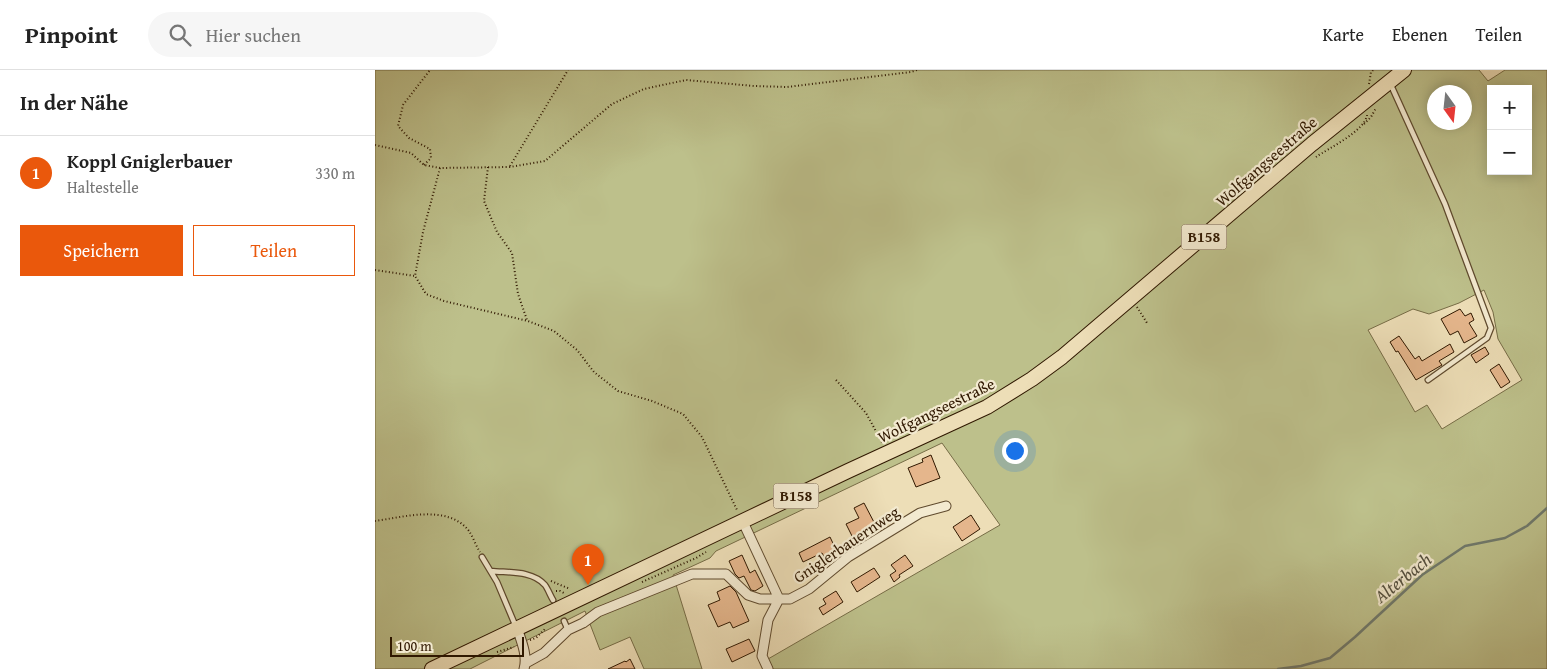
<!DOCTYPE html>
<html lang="de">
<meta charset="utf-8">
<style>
body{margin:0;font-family:"Gentium Book Plus",serif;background:#f6f6f6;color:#222}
.controls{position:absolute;right:15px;top:15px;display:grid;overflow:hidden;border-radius:0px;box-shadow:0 2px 12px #0003}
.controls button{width:45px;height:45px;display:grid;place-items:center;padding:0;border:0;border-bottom:1px solid #e0e0e0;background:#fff;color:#222;font:25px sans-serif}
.compass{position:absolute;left:1052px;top:15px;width:45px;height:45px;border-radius:50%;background:#fff;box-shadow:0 2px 12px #0003;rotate:165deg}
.scale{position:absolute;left:15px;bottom:12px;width:134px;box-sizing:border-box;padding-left:5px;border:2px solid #301800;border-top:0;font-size:14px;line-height:18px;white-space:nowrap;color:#301800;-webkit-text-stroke:4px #f3ead0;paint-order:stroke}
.you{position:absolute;left:639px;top:380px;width:18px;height:18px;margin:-12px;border:4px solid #fff;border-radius:50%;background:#1a73e8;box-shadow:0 0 0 8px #1a73e833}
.badge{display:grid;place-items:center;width:32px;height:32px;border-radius:50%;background:#ea580c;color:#fff;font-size:16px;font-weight:700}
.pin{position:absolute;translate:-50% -41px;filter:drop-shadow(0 1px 2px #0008)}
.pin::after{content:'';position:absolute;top:26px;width:18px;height:15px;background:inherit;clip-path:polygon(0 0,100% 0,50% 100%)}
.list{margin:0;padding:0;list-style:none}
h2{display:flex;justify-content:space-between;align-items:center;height:65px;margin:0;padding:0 20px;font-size:21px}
h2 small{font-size:16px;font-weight:400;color:#767676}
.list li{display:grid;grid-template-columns:32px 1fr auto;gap:15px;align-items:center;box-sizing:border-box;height:75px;padding:0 20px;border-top:1px solid #e0e0e0}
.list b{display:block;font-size:19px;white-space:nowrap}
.list p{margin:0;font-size:16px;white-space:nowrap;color:#767676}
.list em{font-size:16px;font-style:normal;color:#767676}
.actions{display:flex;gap:10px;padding:15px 20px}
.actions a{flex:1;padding:11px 0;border:1px solid #ea580c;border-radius:0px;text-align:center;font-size:18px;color:#ea580c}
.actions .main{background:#ea580c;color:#fff}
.icon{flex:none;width:28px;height:28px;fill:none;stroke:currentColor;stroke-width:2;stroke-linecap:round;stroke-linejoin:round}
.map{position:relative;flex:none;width:1172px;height:599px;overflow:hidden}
header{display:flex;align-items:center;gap:30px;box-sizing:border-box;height:70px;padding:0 25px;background:#fff;border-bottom:1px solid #e0e0e0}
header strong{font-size:24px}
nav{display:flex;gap:28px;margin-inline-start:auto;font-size:18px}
.search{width:350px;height:45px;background:#f6f6f6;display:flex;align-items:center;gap:12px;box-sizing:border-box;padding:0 18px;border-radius:28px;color:#767676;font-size:19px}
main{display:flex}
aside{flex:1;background:#fff}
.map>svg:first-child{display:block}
</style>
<header>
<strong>Pinpoint</strong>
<div class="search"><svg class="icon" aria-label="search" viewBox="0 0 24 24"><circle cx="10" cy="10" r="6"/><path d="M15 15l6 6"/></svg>Hier suchen</div>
<nav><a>Karte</a><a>Ebenen</a><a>Teilen</a></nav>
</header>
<main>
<aside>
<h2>In der Nähe<small></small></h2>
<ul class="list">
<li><span class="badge">1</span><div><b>Koppl Gniglerbauer</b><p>Haltestelle</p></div><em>330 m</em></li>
</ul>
<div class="actions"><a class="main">Speichern</a><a>Teilen</a></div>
</aside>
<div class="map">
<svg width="1172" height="599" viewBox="0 0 1172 599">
<rect width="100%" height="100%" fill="#eddeb7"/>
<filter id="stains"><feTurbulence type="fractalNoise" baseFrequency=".004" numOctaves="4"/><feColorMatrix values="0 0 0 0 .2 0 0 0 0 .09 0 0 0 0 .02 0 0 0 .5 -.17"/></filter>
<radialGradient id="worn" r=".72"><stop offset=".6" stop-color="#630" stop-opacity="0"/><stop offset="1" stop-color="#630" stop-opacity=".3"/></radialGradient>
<!-- green -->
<path fill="#bdc08b" stroke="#766c46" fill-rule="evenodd" d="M0,0h1104l9,11 17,-11h42v599h-774l-5,-10 232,-134 -58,-82 -226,108 -6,7 -37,17 29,94h-58l-14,-32 -30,13 -15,-39 -115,58h-95zM1116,19h37v82h-37zM1060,22h30v30h-30zM1109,220l9,22 5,27 24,41 -80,49 -15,-24 -12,7 -47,-82 45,-21 16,5 30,-11z"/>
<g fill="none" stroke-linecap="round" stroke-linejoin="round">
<!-- stream -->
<path stroke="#707a6d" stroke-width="2.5" d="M903,599l23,-3 29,-8 25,-21 67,-62 43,-29 40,-8 22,-12 20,-18"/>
</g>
<!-- building -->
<path fill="#e5b68c" stroke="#301800" d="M1085,239l5,7 6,-3 3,7 -5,3 8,13 -13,7 -6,-12 -8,4 -9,-16z
M1024,266l16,23 4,-3 3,5 28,-17 4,8 -15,9 3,4 -26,15 -18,-29 -2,1 -6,-10z
M1110,277l4,7 -13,9 -5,-8z
M1124,294l11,18 -9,6 -11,-18z
M556,385l9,23 -24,9 -8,-19 15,-6 -1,-3z
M489,433l12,23 -23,12 -7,-14 13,-6 -5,-10z
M596,445l9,14 -18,12 -9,-14z
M455,467l9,19 -11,8 -6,-11 -19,9 -4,-9z
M367,485l8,18 5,-3 8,16 -8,5 -4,-1 -7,-14 -5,2 -4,-4 -6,-13z
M530,485l8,11 -14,9 1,2 -6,5 -4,-7 6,-4 -5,-6z
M499,498l6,9 -23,15 -6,-10z
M355,516l6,6 13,29 -16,7 -3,-6 -12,5 -10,-22 12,-5 -3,-8z
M461,521l7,11 -20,13 -4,-7 7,-4 -3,-5z
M374,569l6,12 -23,11 -6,-13z
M255,589l5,10h-27l17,-8 1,1z"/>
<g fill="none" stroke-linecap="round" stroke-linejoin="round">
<defs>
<path id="service" d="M1015,13l55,121 46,124 -4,10 -59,42
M107,487l15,25 19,45
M116,501c17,2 41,-1 54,14 3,4 5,10 8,15
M189,551l4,9"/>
<path id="minor" d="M368,452l36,77 -11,21 -6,36 6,13
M142,558c4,12 11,28 7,41
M151,593l18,-10 24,-23 15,-7 15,-11 94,-38h34l22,21 12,4h30l19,-10 39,-32 72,-44 26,-7"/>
<path id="primary" d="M57,599l416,-198 139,-64 45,-28 30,-22 250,-213 92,-74"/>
</defs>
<!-- service casing -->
<use href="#service" stroke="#5f4a2e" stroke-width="7"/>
<!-- minor casing -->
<use href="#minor" stroke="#5f4a2e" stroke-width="11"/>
<!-- primary casing -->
<use href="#primary" stroke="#301800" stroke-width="16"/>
<!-- path -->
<path stroke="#301800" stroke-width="2" stroke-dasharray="1 2.5" stroke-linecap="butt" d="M994,14l2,-12 2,-2
M989,54l7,-7 5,-9
M0,75l36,8 13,12 16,3 70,-1 35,-6 67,-57 32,-15 42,-9 68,6 33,1 124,-15 6,-2
M941,87c13,-9 49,-26 51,-42
M49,95l7,-7 -1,-9 -21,-11 -11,-12 5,-21 27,-35
M135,96l58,-96
M113,97l-4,34 13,31 15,21 6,41 9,26
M65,98l-17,64 -8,44 11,18 18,7 84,20 26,10 23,19 17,22 24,19 34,10 31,13 19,23 35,73
M0,200l40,6
M762,237l10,16
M461,310l30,33 17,31
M0,451c29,-4 73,-17 94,10 4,6 7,15 11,21
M176,511l19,8
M267,512l54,-24 10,-6
M181,521h4l4,2
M155,570l6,-2 10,-10
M122,582l17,-5"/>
<!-- service -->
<use href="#service" stroke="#f3ead0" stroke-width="4.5"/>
<!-- minor -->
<use href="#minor" stroke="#f3ead0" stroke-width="9"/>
<!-- primary -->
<use href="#primary" stroke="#eddeb7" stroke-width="14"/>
</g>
<g text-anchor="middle" stroke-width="4.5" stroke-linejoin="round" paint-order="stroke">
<!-- shield labels -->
<g fill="#f3ead0" stroke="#6a573e" stroke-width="1">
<rect x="806.5" y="154.5" width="45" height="25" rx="4"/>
<rect x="398.5" y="413.5" width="45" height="25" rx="4"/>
</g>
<g font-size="15" font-weight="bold" fill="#301800">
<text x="829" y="172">B158</text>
<text x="421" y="431">B158</text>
</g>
<!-- street labels -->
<g font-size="16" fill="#301800" stroke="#f3ead0">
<text transform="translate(891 91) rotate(-41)" y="6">Wolfgangseestraße</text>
<text transform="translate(561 340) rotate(-26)" y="6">Wolfgangseestraße</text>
<text transform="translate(471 474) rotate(-34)" y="6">Gniglerbauernweg</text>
</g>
<!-- water labels -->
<g font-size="18" font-style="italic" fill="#555140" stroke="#f3ead0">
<text transform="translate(1028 508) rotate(-39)" y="6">Alterbach</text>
</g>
</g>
<rect width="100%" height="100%" filter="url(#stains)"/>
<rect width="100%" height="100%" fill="url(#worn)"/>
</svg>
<div class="controls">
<button>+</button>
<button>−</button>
</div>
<svg class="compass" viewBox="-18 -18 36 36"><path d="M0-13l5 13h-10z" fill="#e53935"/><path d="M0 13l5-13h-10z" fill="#767676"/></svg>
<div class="scale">100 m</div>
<div class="you"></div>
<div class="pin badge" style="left:213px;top:515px">1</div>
</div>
</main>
